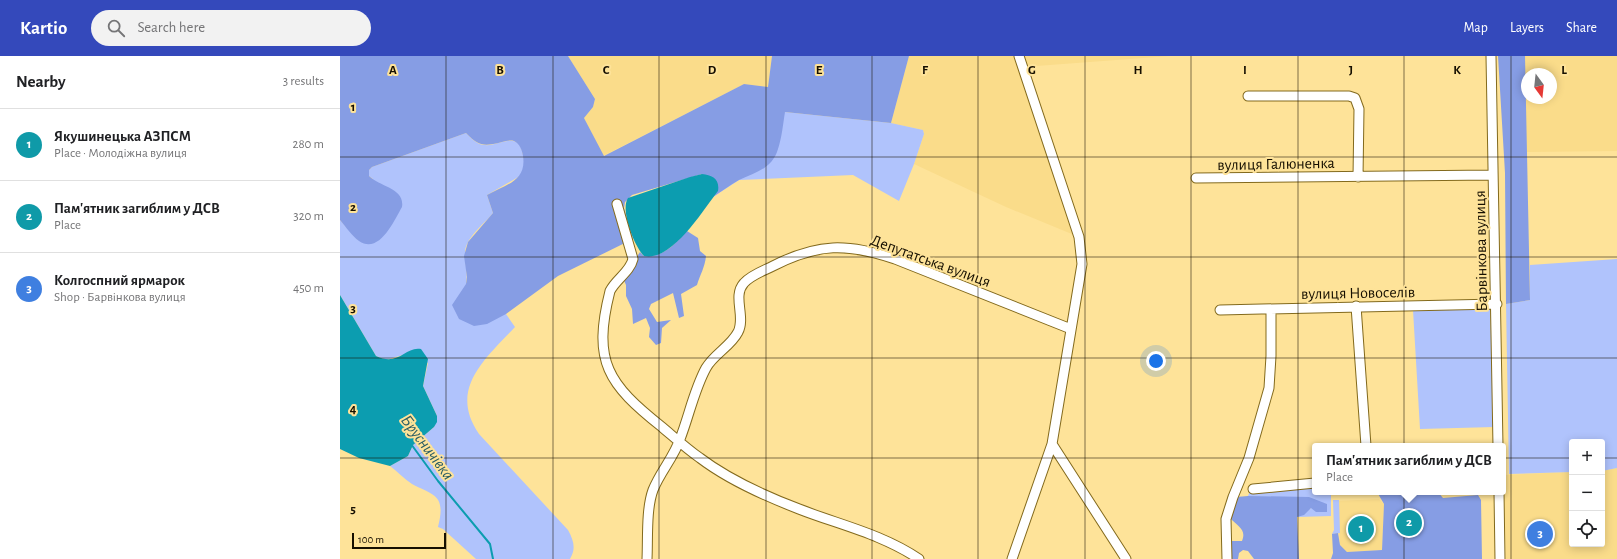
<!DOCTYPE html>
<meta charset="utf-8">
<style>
body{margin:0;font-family:"Alegreya Sans",sans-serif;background:#f2f2f2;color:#202124}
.controls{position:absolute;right:12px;bottom:12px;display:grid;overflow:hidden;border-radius:4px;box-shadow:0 2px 10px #0003}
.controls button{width:36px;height:36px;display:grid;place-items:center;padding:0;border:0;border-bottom:1px solid #e0e0e0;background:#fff;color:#202124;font:20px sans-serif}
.compass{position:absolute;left:1181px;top:12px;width:36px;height:36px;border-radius:50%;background:#fff;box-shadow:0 2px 10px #0003;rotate:165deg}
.scale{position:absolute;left:12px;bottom:10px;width:94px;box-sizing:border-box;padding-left:4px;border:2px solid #160f00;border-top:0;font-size:11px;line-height:14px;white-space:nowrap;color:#160f00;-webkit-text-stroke:3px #fee399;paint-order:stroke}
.you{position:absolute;left:816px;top:305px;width:14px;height:14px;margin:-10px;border:3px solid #fff;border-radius:50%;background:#1a73e8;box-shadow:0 0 0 6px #1a73e833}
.badge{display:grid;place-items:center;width:26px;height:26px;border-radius:50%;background:#3449bb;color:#fff;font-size:13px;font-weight:700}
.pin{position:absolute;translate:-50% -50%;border:2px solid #fff;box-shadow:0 1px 4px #0006}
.popup{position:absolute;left:972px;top:387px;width:194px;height:52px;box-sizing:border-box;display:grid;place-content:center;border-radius:4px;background:#fff;filter:drop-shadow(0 1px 3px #0005);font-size:13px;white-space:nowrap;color:#757577}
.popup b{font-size:15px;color:#202124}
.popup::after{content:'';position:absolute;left:50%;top:100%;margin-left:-8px;border:8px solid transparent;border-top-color:#fff}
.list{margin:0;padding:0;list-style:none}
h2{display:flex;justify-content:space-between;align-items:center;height:52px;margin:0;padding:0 16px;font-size:17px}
h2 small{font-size:13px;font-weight:400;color:#757577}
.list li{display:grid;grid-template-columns:26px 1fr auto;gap:12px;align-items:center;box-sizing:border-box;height:72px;padding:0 16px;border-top:1px solid #e0e0e0}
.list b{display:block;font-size:15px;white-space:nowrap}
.list p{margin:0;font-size:13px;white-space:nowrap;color:#757577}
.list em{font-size:13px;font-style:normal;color:#757577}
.icon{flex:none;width:22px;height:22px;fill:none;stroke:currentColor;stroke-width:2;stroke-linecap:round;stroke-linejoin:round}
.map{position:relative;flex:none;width:1277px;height:503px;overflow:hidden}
header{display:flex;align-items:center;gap:24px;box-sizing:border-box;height:56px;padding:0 20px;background:#3449bb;color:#fff}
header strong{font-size:19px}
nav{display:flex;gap:22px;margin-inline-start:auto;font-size:14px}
.search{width:280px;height:36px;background:#f2f2f2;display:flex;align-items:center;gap:10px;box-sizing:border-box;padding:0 14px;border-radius:22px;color:#757577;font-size:15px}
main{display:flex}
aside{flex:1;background:#fff}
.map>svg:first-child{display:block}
</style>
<header>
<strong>Kartio</strong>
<div class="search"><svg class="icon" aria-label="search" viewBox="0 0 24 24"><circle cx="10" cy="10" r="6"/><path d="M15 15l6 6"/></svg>Search here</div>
<nav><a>Map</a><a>Layers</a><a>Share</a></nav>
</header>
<main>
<aside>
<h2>Nearby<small>3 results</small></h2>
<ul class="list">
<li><span class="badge" style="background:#0f9aa8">1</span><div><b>Якушинецька АЗПСМ</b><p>Place · Молодіжна вулиця</p></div><em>280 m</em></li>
<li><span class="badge" style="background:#0f9aa8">2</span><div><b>Пам'ятник загиблим у ДСВ</b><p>Place</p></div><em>320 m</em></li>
<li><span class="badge" style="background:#3f7fe0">3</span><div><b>Колгоспний ярмарок</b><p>Shop · Барвінкова вулиця</p></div><em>450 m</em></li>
</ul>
</aside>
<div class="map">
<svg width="1277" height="503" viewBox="0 0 1277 503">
<rect width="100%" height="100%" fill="#fee399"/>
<!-- built -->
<path fill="#fadc8a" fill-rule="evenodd" d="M228,0h204l-4,31 -24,-3 -141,72 -19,-38 9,-11 2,-8z
M569,0h261l-147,11 56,170 -73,-30 -92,-43 10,-30 -1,-4 -32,-7z
M1185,0h92v95l-91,1zM1187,18h24v24h-24z
M1277,412v91h-111l-2,-84 68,-3v72h30v-73z
M1039,443l5,5 -2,46 -35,2 -7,-7 -3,-44z"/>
<!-- green -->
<path fill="#b0c3fc" d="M445,56l106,11 32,7 1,4 -10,30 -15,37 -46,-26 -114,5 -26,17 2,-7z
M126,77c5,5 10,11 18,12 15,2 35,-16 39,10 2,8 2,14 -3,21l-33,19 6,18c-9,11 -29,26 -28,41 0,11 3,18 1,29l38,24 2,7 9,13c-30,32 -67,62 -36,107l89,96c6,11 8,19 2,29h-94l-33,-30 -5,-2c8,-32 -3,-31 -26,-43 -8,-5 -15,-13 -22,-18l18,-10 5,-11 21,-18 3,-11 -14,-30 5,-23 -22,-9 -20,6 -10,-4 -36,-61v-75l18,20 15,-61 -4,-3v-6l3,-3z
M1277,203v209l-15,3v-29h-30v30l-63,2 -3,-170 24,-4v-35z
M1150,251l4,120 -74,2 -7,-119z
M975,431v5h16v24l-34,1 14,-9 16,-4 -79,-8 2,-5z
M993,444h6l1,33 -8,1 2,-4z"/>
<!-- forest -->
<path fill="#869de4" d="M0,0h228l27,43 -2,8 -9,11 20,38 140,-72 24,3 4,-31h137l-18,67 -106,-11c-2,12 -3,25 -7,37 -6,20 -22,23 -39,31 -9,5 -17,11 -26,17l5,-7 -16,-16 -70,21 -7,7 -1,6 9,31 -75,37 -52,38 -19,10 -13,2 -15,-7 -7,-14 14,-21 1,-7 -3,-21 4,-14 25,-29 -6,-18c18,-10 40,-14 36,-39 -1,-6 -3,-12 -9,-15 -4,-1 -8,0 -12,1 -19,5 -23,4 -36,-9l-94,34 -3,3v6c11,11 36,12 33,31 -8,14 -23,48 -43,34 -7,-5 -13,-14 -19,-21z
M1158,0h27l5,244 -24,4 -1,-131z
M347,175l11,7 2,13 6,5c-1,11 -6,19 -9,29l-16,9 3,22 -5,2 -6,-25 -22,11 -2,5 8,13 14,-2 -9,8 -1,15 -5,2 -7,-8 1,-9 -4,-10 -13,6 -1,-15 -6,-13v-11l-3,-7 17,-26 4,4c20,1 30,-11 43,-25z
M1037,436h61l5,6 35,-3 3,5 1,59h-151l2,-6 -1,-19 6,-1 2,12 7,7 35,-2 2,-46z
M908,440l61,1 18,7v8h-11l-5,-4 -7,7 -7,2 2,42h-45l-6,-8 -5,-1 -4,3 -1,6h-8v-18h12c5,-12 -5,-15 -12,-23l6,-21z"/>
<!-- water -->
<path fill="#0c9db0" d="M362,118c10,1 18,5 16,17 -15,19 -46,71 -74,65 -10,-10 -24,-46 -16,-58l62,-21z
M0,239l36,61c23,11 29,-10 45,-7l7,10 -5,27 14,30v6l-3,5 -21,18 -5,11 -18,10 -31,-8 -19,-9z"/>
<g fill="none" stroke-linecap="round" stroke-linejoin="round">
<!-- stream -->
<path stroke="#0c9db0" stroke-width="2" d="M71,388l27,37 52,63 3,15"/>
<defs>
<path id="minor" d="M679,0l60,181 3,27 -30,180 74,115
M1151,0l7,390
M908,40h101l6,2 4,11 -1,68
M856,122l297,-3
M277,148l16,55c-3,13 -17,20 -23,32 -18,71 -2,93 52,136 13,11 25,22 38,31 29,22 65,38 99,51 41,16 83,25 120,50
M1016,250l10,140
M880,254l277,-6
M913,433l62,-6
M1159,436l1,67
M307,503c1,-20 -1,-50 6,-69 7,-18 21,-33 27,-51 9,-23 14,-49 26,-71 8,-14 25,-22 32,-36 8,-15 -6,-36 6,-49 7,-8 19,-12 29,-17 45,-23 74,-23 122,-7l176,70
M672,503l40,-115
M887,503l-1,-40 7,-22 16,-39 20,-70 2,-32v-47"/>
</defs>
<!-- minor casing -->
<use href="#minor" stroke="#836a1d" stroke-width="11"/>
<!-- minor -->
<use href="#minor" stroke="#fff" stroke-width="9"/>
</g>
<!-- grid -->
<path fill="none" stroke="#160f00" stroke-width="1" stroke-opacity="0.55" d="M106,0v503M213,0v503M319,0v503M426,0v503M532,0v503M638,0v503M745,0v503M851,0v503M958,0v503M1064,0v503M1171,0v503M0,101h1277M0,201h1277M0,302h1277M0,402h1232M1262,402h15"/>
<g text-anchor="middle" stroke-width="4" stroke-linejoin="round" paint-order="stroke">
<!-- street labels -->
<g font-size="16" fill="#160f00" stroke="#fee399">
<text transform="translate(936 107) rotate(-1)" y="6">вулиця Галюненка</text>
<text transform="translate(1140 195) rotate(-91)" y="6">Барвінкова вулиця</text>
<text transform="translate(591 204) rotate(20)" y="6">Депутатська вулиця</text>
<text transform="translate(1018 236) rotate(-1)" y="6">вулиця Новоселів</text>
</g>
<!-- water labels -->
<g font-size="17" font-style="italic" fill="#295c64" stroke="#fee399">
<text transform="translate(88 391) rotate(53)" y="6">Брусничівка</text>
</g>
</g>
<g font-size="13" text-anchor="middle" font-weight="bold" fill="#160f00" stroke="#fee399" stroke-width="4" stroke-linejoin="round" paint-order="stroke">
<text x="53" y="18">A</text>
<text x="160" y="18">B</text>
<text x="266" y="18">C</text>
<text x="372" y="18">D</text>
<text x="479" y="18">E</text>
<text x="585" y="18">F</text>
<text x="692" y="18">G</text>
<text x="798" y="18">H</text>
<text x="905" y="18">I</text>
<text x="1011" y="18">J</text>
<text x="1117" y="18">K</text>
<text x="1224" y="18">L</text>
<text x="13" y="55">1</text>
<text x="13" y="155">2</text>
<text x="13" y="256">3</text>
<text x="13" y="357">4</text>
<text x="13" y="457">5</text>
</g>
</svg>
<div class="controls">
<button>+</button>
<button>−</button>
<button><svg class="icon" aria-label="locate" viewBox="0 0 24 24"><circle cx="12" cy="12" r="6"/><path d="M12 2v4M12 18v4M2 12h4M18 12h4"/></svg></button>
</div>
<svg class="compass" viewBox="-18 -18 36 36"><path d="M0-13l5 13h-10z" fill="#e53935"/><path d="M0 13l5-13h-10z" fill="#757577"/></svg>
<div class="scale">100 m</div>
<div class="you"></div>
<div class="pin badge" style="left:1021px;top:473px;background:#0f9aa8">1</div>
<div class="pin badge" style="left:1069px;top:467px;background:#0f9aa8">2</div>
<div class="popup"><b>Пам'ятник загиблим у ДСВ</b>Place</div>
<div class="pin badge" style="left:1200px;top:478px;background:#3f7fe0">3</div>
</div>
</main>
